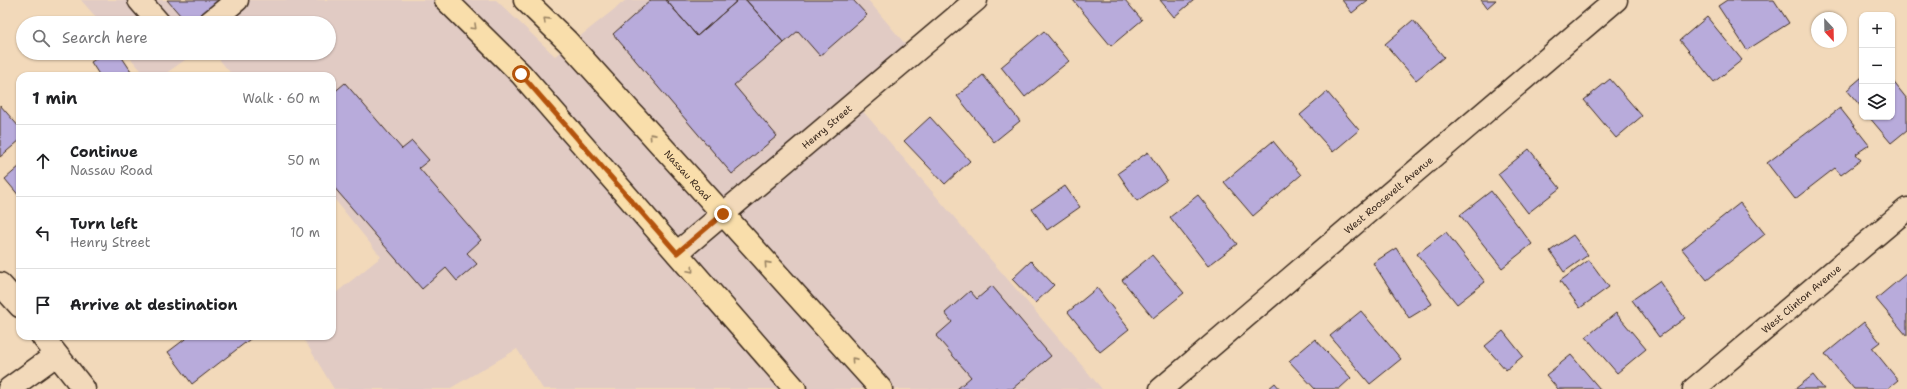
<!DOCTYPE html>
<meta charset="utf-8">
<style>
body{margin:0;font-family:"Shantell Sans",sans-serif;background:#f2f2f2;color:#202124}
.controls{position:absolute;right:12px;top:12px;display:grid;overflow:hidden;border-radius:8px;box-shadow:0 1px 3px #0004}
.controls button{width:36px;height:36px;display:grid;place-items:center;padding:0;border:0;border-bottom:1px solid #e0e0e0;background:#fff;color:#202124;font:20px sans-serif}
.compass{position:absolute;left:1811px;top:12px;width:36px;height:36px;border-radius:50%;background:#fff;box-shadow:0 1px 3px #0004;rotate:158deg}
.stop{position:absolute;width:12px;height:12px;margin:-9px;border:3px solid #b45309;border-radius:50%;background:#fff}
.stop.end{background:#b45309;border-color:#fff;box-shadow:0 1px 4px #0008}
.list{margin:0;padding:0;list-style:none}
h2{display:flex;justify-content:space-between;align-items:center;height:52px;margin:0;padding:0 16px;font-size:17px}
h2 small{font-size:13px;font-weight:400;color:#757577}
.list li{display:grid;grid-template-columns:26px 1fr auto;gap:12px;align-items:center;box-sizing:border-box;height:72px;padding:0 16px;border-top:1px solid #e0e0e0}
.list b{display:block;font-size:15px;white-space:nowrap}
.list p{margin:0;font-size:13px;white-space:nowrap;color:#757577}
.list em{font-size:13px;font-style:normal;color:#757577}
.icon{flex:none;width:22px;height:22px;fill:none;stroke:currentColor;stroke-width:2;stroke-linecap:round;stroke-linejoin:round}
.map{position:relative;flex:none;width:1907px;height:389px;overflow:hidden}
.search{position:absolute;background:#fff;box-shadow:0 1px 3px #0004;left:16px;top:16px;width:320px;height:44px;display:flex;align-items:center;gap:10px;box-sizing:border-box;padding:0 14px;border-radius:22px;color:#757577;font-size:15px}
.panel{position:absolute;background:#fff;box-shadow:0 1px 3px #0004;left:16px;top:72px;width:320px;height:268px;border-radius:12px}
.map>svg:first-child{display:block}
</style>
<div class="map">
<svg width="1907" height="389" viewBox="0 0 1907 389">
<rect width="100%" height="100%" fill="#f2d9ba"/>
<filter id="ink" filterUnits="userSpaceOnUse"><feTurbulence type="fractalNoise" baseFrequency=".025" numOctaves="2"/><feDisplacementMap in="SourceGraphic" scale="8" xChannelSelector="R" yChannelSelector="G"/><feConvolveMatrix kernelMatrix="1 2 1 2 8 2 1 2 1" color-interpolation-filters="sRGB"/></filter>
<g filter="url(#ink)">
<!-- built -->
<path fill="#e1cbc4" d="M81,0h415l59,56 71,-56h242l43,51 -56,51 247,287h-559l-26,-40 -68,40h-115l-32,-53h30v-40l49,-39 -49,-61v-120h-99l-19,-23h115v-30h-228z
M126,53h69l-33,23h-16z"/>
<!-- building -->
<path fill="#b8abdb" stroke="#3b2a1e" d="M167,0h59l-27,23h-12z
M651,0h15l31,36 41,-36h8l38,43 -50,42 43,51 -45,38 -119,-140z
M666,0h72l-41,36z
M746,0h107l14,15 -47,41 -22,-25 -14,12z
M1073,0h52l17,20 -31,26z
M1160,0h34l-20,17z
M1342,0h26l-16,13z
M1481,0h15l-9,8z
M1727,0h47l15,23 -42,27 -29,-44z
M1707,17l35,43 -28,22 -34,-42z
M1413,20l31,37 -28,23 -31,-36z
M1044,31l25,30 -44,36 -24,-30z
M106,53h13l12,18 -8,5h-23l-9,-14z
M983,75l37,46 -26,21 -37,-46z
M1862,77v31l-15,-18z
M1610,79l32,37 -26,22 -32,-38z
M1892,80l15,19v31l-16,13 -22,-26h23z
M345,83l57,66 10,-8 17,19 -10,8 62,72 -14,13 10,11 -20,17 -11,-13 -24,21 -90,-104v-91z
M1327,92l32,38 -26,22 -33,-37z
M0,105l20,23v12l-20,17z
M1840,108l29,37 -13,9 5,6 -20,15 -6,-7 -40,31 -28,-36z
M930,117l40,44 -25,23 -41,-43z
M1273,141l28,34 -48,41 -29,-34z
M1529,149l31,39 -32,25 -30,-39z
M1148,152l19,28 -30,21 -19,-28z
M20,166v31l-15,-18z
M1065,186l15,21 -33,23 -15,-21z
M1491,191l41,53 -30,24 -42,-53z
M1198,195l39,49 -29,22 -38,-49z
M1740,203l25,31 -58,46 -25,-31z
M1446,232l39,50 -28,22 -40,-50z
M1573,235l15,20 -24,17 -14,-21z
M1396,248l36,56 -23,14 -36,-55z
M1152,255l32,38 -31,25 -31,-38z
M1589,260l20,27 -29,21 -20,-27z
M1031,261l23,24 -19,18 -23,-24z
M1907,273v63l-31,-37z
M1659,281l26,37 -26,19 -27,-37z
M992,286l59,70 -39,33h-55l14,-12 -35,-41 16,-14 -7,-9 25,-22 7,8z
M1097,288l32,41 -29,23 -32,-40z
M1361,311l40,48 -31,25 -40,-48z
M1616,313l30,36 -29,24 -31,-36z
M1864,322l16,20 -8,6 26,32 -11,9h-33l-29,-35z
M1503,331l20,25 -17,14 -21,-24z
M189,336h65l-62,48 -24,-32z
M1315,339l36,39 -12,11h-24l-26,-28z
M1571,355l29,34h-42l-12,-14z
M1813,375l11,14h-29z
M1275,383l5,6h-12z"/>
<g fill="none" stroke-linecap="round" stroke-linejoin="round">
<defs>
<g id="minor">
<path d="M139,0l20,23"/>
<path d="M209,23l28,-23"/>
<path id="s1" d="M677,253l299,-253"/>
<path d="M0,284l20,22"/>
<path d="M42,336l42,53"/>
<path d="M9,389l47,-34"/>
<path id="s2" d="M1161,389l455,-389"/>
<path id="s3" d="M1694,389l213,-180"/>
</g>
<g id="major">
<path d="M446,0l75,74 274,315"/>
<path id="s4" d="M525,0l42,41 314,348"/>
</g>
</defs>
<!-- minor casing -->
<use href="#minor" stroke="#3b2a1e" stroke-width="25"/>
<!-- major casing -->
<use href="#major" stroke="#3b2a1e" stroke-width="25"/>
<!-- minor -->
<use href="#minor" stroke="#f2d9ba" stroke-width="22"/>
<!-- major -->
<use href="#major" stroke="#f9deab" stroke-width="22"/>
</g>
<!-- one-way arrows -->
<defs><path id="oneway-chevron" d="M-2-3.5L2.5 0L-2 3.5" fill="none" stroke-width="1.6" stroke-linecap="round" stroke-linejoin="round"/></defs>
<g stroke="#9a8464">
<use href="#oneway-chevron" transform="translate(546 20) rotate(-136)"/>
<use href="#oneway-chevron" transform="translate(474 27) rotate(44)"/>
<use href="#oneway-chevron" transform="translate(652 136) rotate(-132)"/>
<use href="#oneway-chevron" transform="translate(767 264) rotate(-132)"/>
<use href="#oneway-chevron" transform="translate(691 270) rotate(49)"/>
<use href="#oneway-chevron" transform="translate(854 360) rotate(-132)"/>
</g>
</g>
<g fill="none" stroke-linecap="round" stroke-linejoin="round" filter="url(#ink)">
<!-- route -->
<path stroke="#b45309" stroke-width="5" d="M521,74l156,179 46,-39"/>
</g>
<g text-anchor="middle" stroke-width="3.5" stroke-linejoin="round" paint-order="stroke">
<!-- street labels -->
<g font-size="10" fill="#3b2a1e" stroke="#f2d9ba">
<text dy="4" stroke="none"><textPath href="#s1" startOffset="196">Henry Street</textPath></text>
<text dy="4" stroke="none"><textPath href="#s4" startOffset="239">Nassau Road</textPath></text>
<text dy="4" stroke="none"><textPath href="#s2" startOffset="299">West Roosevelt Avenue</textPath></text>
<text dy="4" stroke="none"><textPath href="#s3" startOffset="140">West Clinton Avenue</textPath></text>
</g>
</g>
</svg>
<div class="controls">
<button>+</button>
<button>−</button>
<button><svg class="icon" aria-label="layers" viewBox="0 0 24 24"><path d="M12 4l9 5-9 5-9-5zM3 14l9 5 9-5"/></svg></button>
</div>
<svg class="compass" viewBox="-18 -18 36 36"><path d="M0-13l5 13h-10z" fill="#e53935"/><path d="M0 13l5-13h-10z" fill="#757577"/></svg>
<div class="stop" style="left:521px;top:74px"></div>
<div class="stop end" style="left:723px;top:214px"></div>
<div class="search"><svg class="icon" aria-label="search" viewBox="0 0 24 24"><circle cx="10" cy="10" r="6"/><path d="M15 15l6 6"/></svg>Search here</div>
<section class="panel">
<h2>1 min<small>Walk · 60 m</small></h2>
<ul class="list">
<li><svg class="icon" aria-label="ahead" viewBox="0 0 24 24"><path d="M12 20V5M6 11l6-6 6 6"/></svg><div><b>Continue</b><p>Nassau Road</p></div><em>50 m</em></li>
<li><svg class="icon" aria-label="left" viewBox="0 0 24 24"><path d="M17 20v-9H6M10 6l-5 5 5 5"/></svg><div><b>Turn left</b><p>Henry Street</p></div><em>10 m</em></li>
<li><svg class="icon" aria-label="arrive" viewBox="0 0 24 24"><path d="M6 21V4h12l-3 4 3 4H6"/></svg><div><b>Arrive at destination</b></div></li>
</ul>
</section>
</div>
